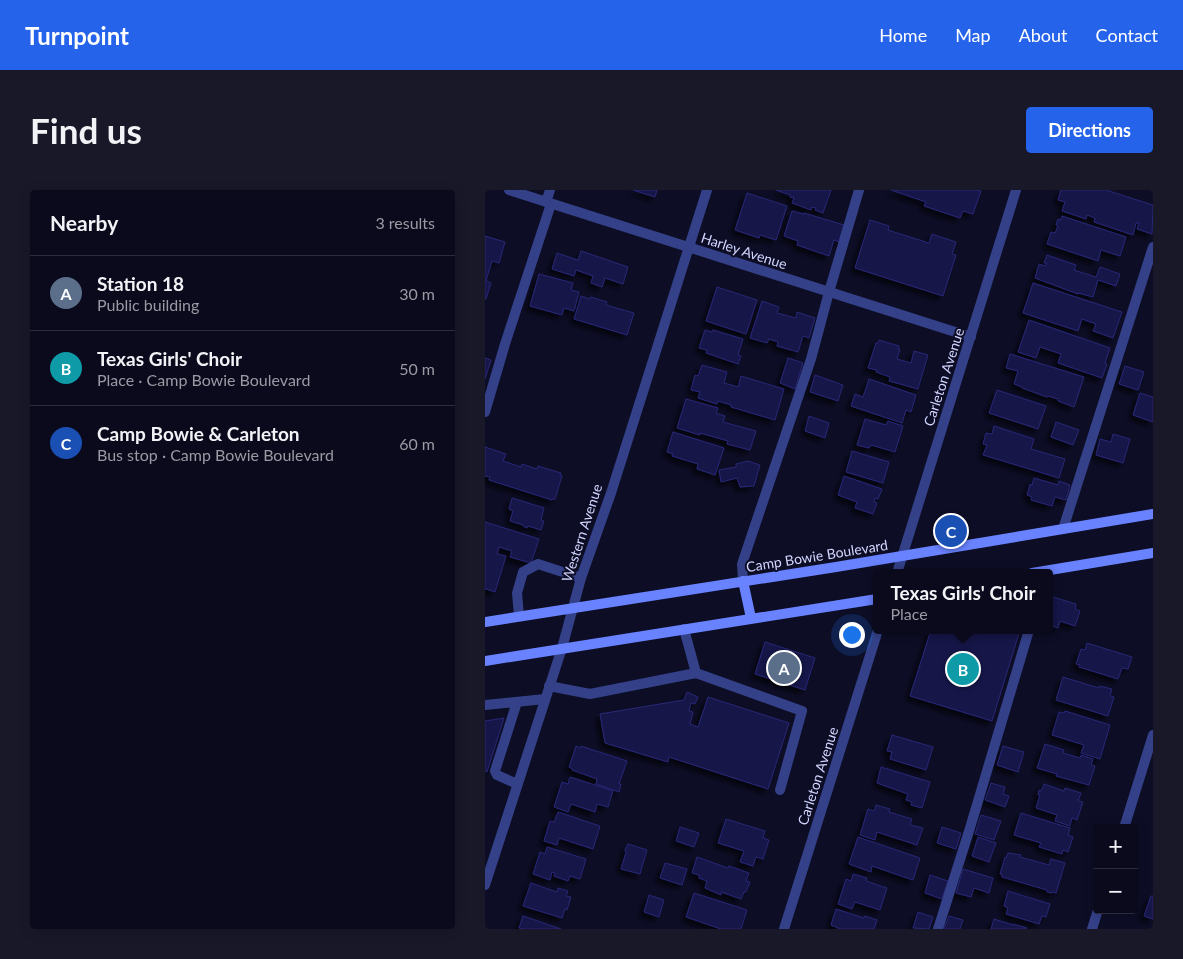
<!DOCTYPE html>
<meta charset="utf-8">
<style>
body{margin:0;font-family:Lato,sans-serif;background:#181829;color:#f1f3f6}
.controls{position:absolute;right:15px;bottom:15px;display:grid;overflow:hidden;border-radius:5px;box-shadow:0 2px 12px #0003}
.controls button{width:45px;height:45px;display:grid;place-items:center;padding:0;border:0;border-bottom:1px solid #2a2b3b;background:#0a0a1c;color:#f1f3f6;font:25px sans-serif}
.you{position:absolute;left:366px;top:444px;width:18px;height:18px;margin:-12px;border:4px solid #fff;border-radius:50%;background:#1a73e8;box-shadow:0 0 0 8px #1a73e833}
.badge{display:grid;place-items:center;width:32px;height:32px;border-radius:50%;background:#2563eb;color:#fff;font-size:16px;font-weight:700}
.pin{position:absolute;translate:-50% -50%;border:2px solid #fff;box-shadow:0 1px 5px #0006}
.popup{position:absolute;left:388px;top:379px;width:180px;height:65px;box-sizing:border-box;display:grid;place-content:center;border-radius:5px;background:#0a0a1c;filter:drop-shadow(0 1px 4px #0005);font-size:16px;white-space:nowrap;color:#999aa3}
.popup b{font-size:19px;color:#f1f3f6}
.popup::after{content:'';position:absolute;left:50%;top:100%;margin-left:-10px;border:10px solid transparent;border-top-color:#0a0a1c}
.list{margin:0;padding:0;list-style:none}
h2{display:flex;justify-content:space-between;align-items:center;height:65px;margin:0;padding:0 20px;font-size:21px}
h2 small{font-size:16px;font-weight:400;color:#999aa3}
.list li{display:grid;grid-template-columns:32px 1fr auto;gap:15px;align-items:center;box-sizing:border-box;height:75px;padding:0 20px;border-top:1px solid #2a2b3b}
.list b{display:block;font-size:19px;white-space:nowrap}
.list p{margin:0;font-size:16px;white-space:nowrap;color:#999aa3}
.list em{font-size:16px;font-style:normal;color:#999aa3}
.map{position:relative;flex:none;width:668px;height:739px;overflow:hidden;border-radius:5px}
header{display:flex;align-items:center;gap:30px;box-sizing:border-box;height:70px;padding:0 25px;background:#2563eb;color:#fff}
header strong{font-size:24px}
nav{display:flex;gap:28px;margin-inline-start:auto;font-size:18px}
.intro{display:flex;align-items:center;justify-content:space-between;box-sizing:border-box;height:120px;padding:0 30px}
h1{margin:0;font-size:35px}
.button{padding:12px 22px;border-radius:5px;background:#2563eb;color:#fff;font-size:18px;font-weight:700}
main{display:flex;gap:30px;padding:0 30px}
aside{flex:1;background:#0a0a1c;border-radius:5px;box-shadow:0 2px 12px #0003}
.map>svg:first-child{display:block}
</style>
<header>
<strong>Turnpoint</strong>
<nav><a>Home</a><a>Map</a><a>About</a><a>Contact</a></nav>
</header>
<div class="intro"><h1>Find us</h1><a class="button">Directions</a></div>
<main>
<aside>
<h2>Nearby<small>3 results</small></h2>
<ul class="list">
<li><span class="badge" style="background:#5c6f8a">A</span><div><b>Station 18</b><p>Public building</p></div><em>30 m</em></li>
<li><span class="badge" style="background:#0f9aa8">B</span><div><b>Texas Girls' Choir</b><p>Place · Camp Bowie Boulevard</p></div><em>50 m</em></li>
<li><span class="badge" style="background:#1a4fb4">C</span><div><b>Camp Bowie &amp; Carleton</b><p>Bus stop · Camp Bowie Boulevard</p></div><em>60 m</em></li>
</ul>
</aside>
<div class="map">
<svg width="668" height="739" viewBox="0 0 668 739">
<defs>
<filter id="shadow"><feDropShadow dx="-4.5" dy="4.5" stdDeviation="2.5" flood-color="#0009"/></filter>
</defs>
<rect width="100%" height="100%" fill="#0d0d26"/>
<!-- building -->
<path fill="#181749" stroke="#282776" filter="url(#shadow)" d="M148,0h24l-2,7z
M291,0h55l-8,23 -8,-3 1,-2 -4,-1 -1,3 -19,-7 2,-5 -4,-1v-2z
M406,0h85l5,1 -8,23 -10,-3 -3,7 -36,-12 2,-4z
M576,0h45l47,15 -1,29 -15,-5 2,-6h-3l-3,12 -39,-13 1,-4 -8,-3 -1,4 -24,-8 3,-9 -7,-2z
M262,3l40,13 -11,34 -16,-5 -1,3 -24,-8z
M307,21l12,3v-1l40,12 -5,17 -5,-2 -5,16 -32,-11 1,-4 -14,-5z
M577,26l64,21 -6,19 -19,-6 -3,11 -51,-17 4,-12 4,1 3,-7 -2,-1 2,-6 3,1z
M385,30l19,6 -1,4 41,13 3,-9 24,8 -4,12 4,1 -13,41 -88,-28z
M0,46l20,6 -6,21 -7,-2 -6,20 5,2 -5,16h-1z
M96,61l47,16 -5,17 -18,-6 -3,9 -11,-4 2,-7 -17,-6 -2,6 -22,-7 5,-16 21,7z
M562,65l29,10 -2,5 22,7 4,-10 20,7 -4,12 -18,-6 -5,17 -15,-4v1l-43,-16 4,-14 6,2 2,-3h-3z
M54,84l34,9 -2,7 8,2 -5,19 -10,-3 -2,7 -32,-9z
M548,93l89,29 -9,26 -20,-7 3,-7 -14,-5 -4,12 -55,-18z
M232,97l40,13 -11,34 -40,-13z
M96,106l9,3 1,-2 16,5 -1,3 28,8 -7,22 -53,-16z
M277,111l17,6 -2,6 19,5 1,-6 18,6 -6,20 -6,-2 -5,16 -21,-6 1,-4 -9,-3 -2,4 -17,-5z
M544,130l81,28 -5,15 2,1 -5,14 -44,-15 3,-9 -21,-7 -4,11 -18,-6z
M220,140l7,2 1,-2 30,9 -5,16 3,1 -3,8 -32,-11 1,-3 -8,-2z
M394,150l20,6 -1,3h2l-3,10 14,4 3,-12 14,4 -10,34 -29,-8 1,-4 -14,-5 1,-2 -9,-2 8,-25h2z
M525,164l74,23 -10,30 -16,-6v-2l-10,-3 -1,1 -25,-9v-1l-8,-3 4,-13 -12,-3z
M0,168l6,2 -6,19z
M303,168l15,5 -8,26 -15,-6z
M217,175l25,7 -3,11 14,4 3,-11 43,13 -9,31 -44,-13v-2l-13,-4 -1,3 -19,-6 2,-6 -9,-2 4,-15 3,1z
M640,176l19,6 -6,18 -19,-6z
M330,185l28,10 -5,16 -28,-9z
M384,189l47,16 -5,17 -5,-2 -4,13 -51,-17 4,-12 8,3z
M512,200l49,16 -8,23 -49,-16z
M655,203l13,4v25l-20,-7z
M201,209l32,9 -2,5 9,3 -2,6 33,9 -6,19 -23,-6 1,-3 -28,-8v2l-23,-7z
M324,226l20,7 -4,15 -20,-7z
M380,229l21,6 2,-4 15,5 -8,26 -24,-7 -2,3 -12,-3z
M571,232l23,8 -6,15 -22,-8z
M509,236l40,13 -3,10 34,10 -6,19 -76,-23 4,-10 -4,-1 3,-11 6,1z
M188,242l51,16 -9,27 -18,-6 1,-5 -26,-8 1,-2 -6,-2z
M628,244l17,5 -7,24 -27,-8 4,-16 11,3z
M0,257l21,7 -3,7 18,6 1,-3 15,5 1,-3 23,7 -1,2 2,1 -7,23h-3v1l-63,-20 1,-3 -5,-1z
M367,261l37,11 -6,21 -37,-11z
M263,271l12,4 -6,21 -14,1 -3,-9 -16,4 -2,-12 17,-3v-3z
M359,286l38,13 -4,10 -3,-1 -1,4 3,1 -4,11 -18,-6 2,-6 -19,-7z
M549,288l24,7 1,-4 11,4 -4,15 -11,-3 -3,9 -21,-6 1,-3 -5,-2 3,-11 2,1z
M27,308l32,10 -3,12 3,1 -3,9 -13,-4 -1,2 -4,-2v-1l-13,-4 3,-10 -4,-2z
M0,332l54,17 -8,24 -21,-6 2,-6 -13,-4 -2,7 9,2 -11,36 -9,-3 -1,1z
M565,406l26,8 -1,5 5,2 -5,15 -15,-5 -2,7 -9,-3v-26z
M446,440h11l15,5 1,-5h39l4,2 1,-2h18l-28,91 -82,-25z
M280,452l50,16 -10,32 -50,-16z
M602,453l45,14 -4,12 -6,-1 -4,11 -39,-12 1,-2 -4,-1 5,-15 4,1z
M578,487l36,11 1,-2 12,3 -2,7 4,1 -6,19 -52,-16z
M202,502l11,5 -3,7 -4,-1 -2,8 4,1 -3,12 8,3 10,-30 81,26 -21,66 -99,-32 -1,5 -63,-19 -5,-29 84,-14z
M580,521l45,14 -10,34 -19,-6 3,-8 -32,-10 7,-23 5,1z
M19,528l-17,54 -2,-1v-50z
M407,545l41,12 -7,23 -36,-11 2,-7 -5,-1z
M560,554l19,6 -1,3 17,5 1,-3 12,4 -2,6 4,1 -6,19 -33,-9 1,-2 -20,-6z
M91,556l4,2 1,-2 46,15 -8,23h2l-2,8 -23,-8 1,-5 -25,-9 1,-1 -4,-2z
M518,556l21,6 -6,20 -21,-7z
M396,577l49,15 -8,26 -11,-3 1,-3 -6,-2 2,-6 -31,-11z
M85,587l43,14 -5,16 -11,-3 -2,8 -24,-8 -3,8 -14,-5 8,-25 6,2z
M506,593l14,4 -2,7 6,2 -4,11 -20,-7z
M559,594l20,7 1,-3 16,5 -3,8 5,1 -6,18 -5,-2 -2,8 -15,-5 2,-6 -21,-7 4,-13h-2l1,-5 2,1z
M391,615l14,4 -1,3 23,7 -2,6 13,3 -6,17 -40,-13 -2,8 -15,-5 8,-26 6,2z
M73,622l42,14 -7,23 -34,-11 -2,7 -13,-4 6,-20 4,1z
M536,623l49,15 -2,7 5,2 -5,15 -5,-2 -1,4 -23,-7 2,-4 -27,-8z
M496,625l20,6 -7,19 -19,-6z
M241,629l39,12 -2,7 6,2 -6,19 -7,-2 -3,9 -13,-4 4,-11 -26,-8z
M195,637l19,6 -5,14 -18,-6z
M457,637l19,6 -5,16 -19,-6z
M373,647l62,21 -7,22 -41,-14 -1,6 -22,-8z
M493,647l18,6 -7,19 -17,-6z
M143,654l19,6 -7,24 -19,-5 5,-17 -1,-1 1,-4h1z
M62,657l39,12 -6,20 -10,-3 -2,5 -14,-5 1,-3 -3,-1 -2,8 -17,-6 7,-22 5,2z
M523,663l13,2 -1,2 29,8 2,-6 14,4 -9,30 -3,-1 -1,1 -5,-1v-2l-45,-13v-3h-2l5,-17 1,1z
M212,667l31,11 1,-2 20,7 -3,8 4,1 -4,10h-2l-3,7 -20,-7v3l-16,-7 2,-7 -8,-3v-3l-7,-2z
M180,673l22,6 -5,16 -22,-7z
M478,679l30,9 -4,15 -15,-5 -3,9 -15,-4z
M368,684l14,4 -1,3 21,7 -7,22 -25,-8 -3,7 -14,-5 8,-25 5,2z
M445,685l18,6 -6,18 -17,-6z
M46,693l26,9 1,-4 10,3 -2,5 5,1 -4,13 -2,-1 -3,9 -39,-12z
M523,701l42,13 -4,13 -4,-1 -3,8 -33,-10 2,-6 -4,-2z
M209,703l53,17 -6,19h-20l-35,-12z
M164,705l15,5 -5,17 -15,-5z
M666,706h2v23l-9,-3z
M351,719l28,9 1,-2 12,4 -3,9h-36v-1l-7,-3z
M433,722l15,5 -4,12 -16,-1z
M38,726l38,13h-39l-3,-1z
M464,726l14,4 -3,9h-16z
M509,729l19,6v-1l14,4 -1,1h-35z"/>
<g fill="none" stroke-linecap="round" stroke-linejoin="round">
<!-- lane -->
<path stroke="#344189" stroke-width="10" d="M61,12l4,-12
M0,222l20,-68 46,-140
M578,339l90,-282
M258,391l-1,-17 69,-205 18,-67 30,-102
M34,426l-2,-23 6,-21 15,-8 43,14
M199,439l12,44
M64,496l41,8 106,-21 106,38 -22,79
M0,515l60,-6
M32,594l-20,-9 -2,-4 22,-69
M453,739l32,-101 59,-198"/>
<!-- street -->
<path stroke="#344189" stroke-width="10" d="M24,0l462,147
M412,383l119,-383
M639,638l29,-93
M0,695l77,-237 19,-70 30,-85 96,-303
M299,739l94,-299
M607,739l6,-19"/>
<!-- secondary -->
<path stroke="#6982ff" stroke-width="10" d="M547,383l121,-20
M258,391l8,37
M0,432l351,-55 317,-53
M0,471l392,-62"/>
</g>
<g text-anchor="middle" stroke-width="4" stroke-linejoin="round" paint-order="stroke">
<!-- street labels -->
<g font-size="14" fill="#d2d6ff" stroke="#0d0d26">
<text transform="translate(259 61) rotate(18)" y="5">Harley Avenue</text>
<text transform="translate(459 187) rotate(-72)" y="5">Carleton Avenue</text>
<text transform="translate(97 343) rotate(-72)" y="5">Western Avenue</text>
<text transform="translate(332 366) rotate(-9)" y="5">Camp Bowie Boulevard</text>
<text transform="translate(333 586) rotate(-72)" y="5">Carleton Avenue</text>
</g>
</g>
</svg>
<div class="controls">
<button>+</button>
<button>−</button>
</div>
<div class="you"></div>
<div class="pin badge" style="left:299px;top:478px;background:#5c6f8a">A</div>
<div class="pin badge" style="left:478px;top:479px;background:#0f9aa8">B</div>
<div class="popup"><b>Texas Girls' Choir</b>Place</div>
<div class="pin badge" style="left:466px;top:341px;background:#1a4fb4">C</div>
</div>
</main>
